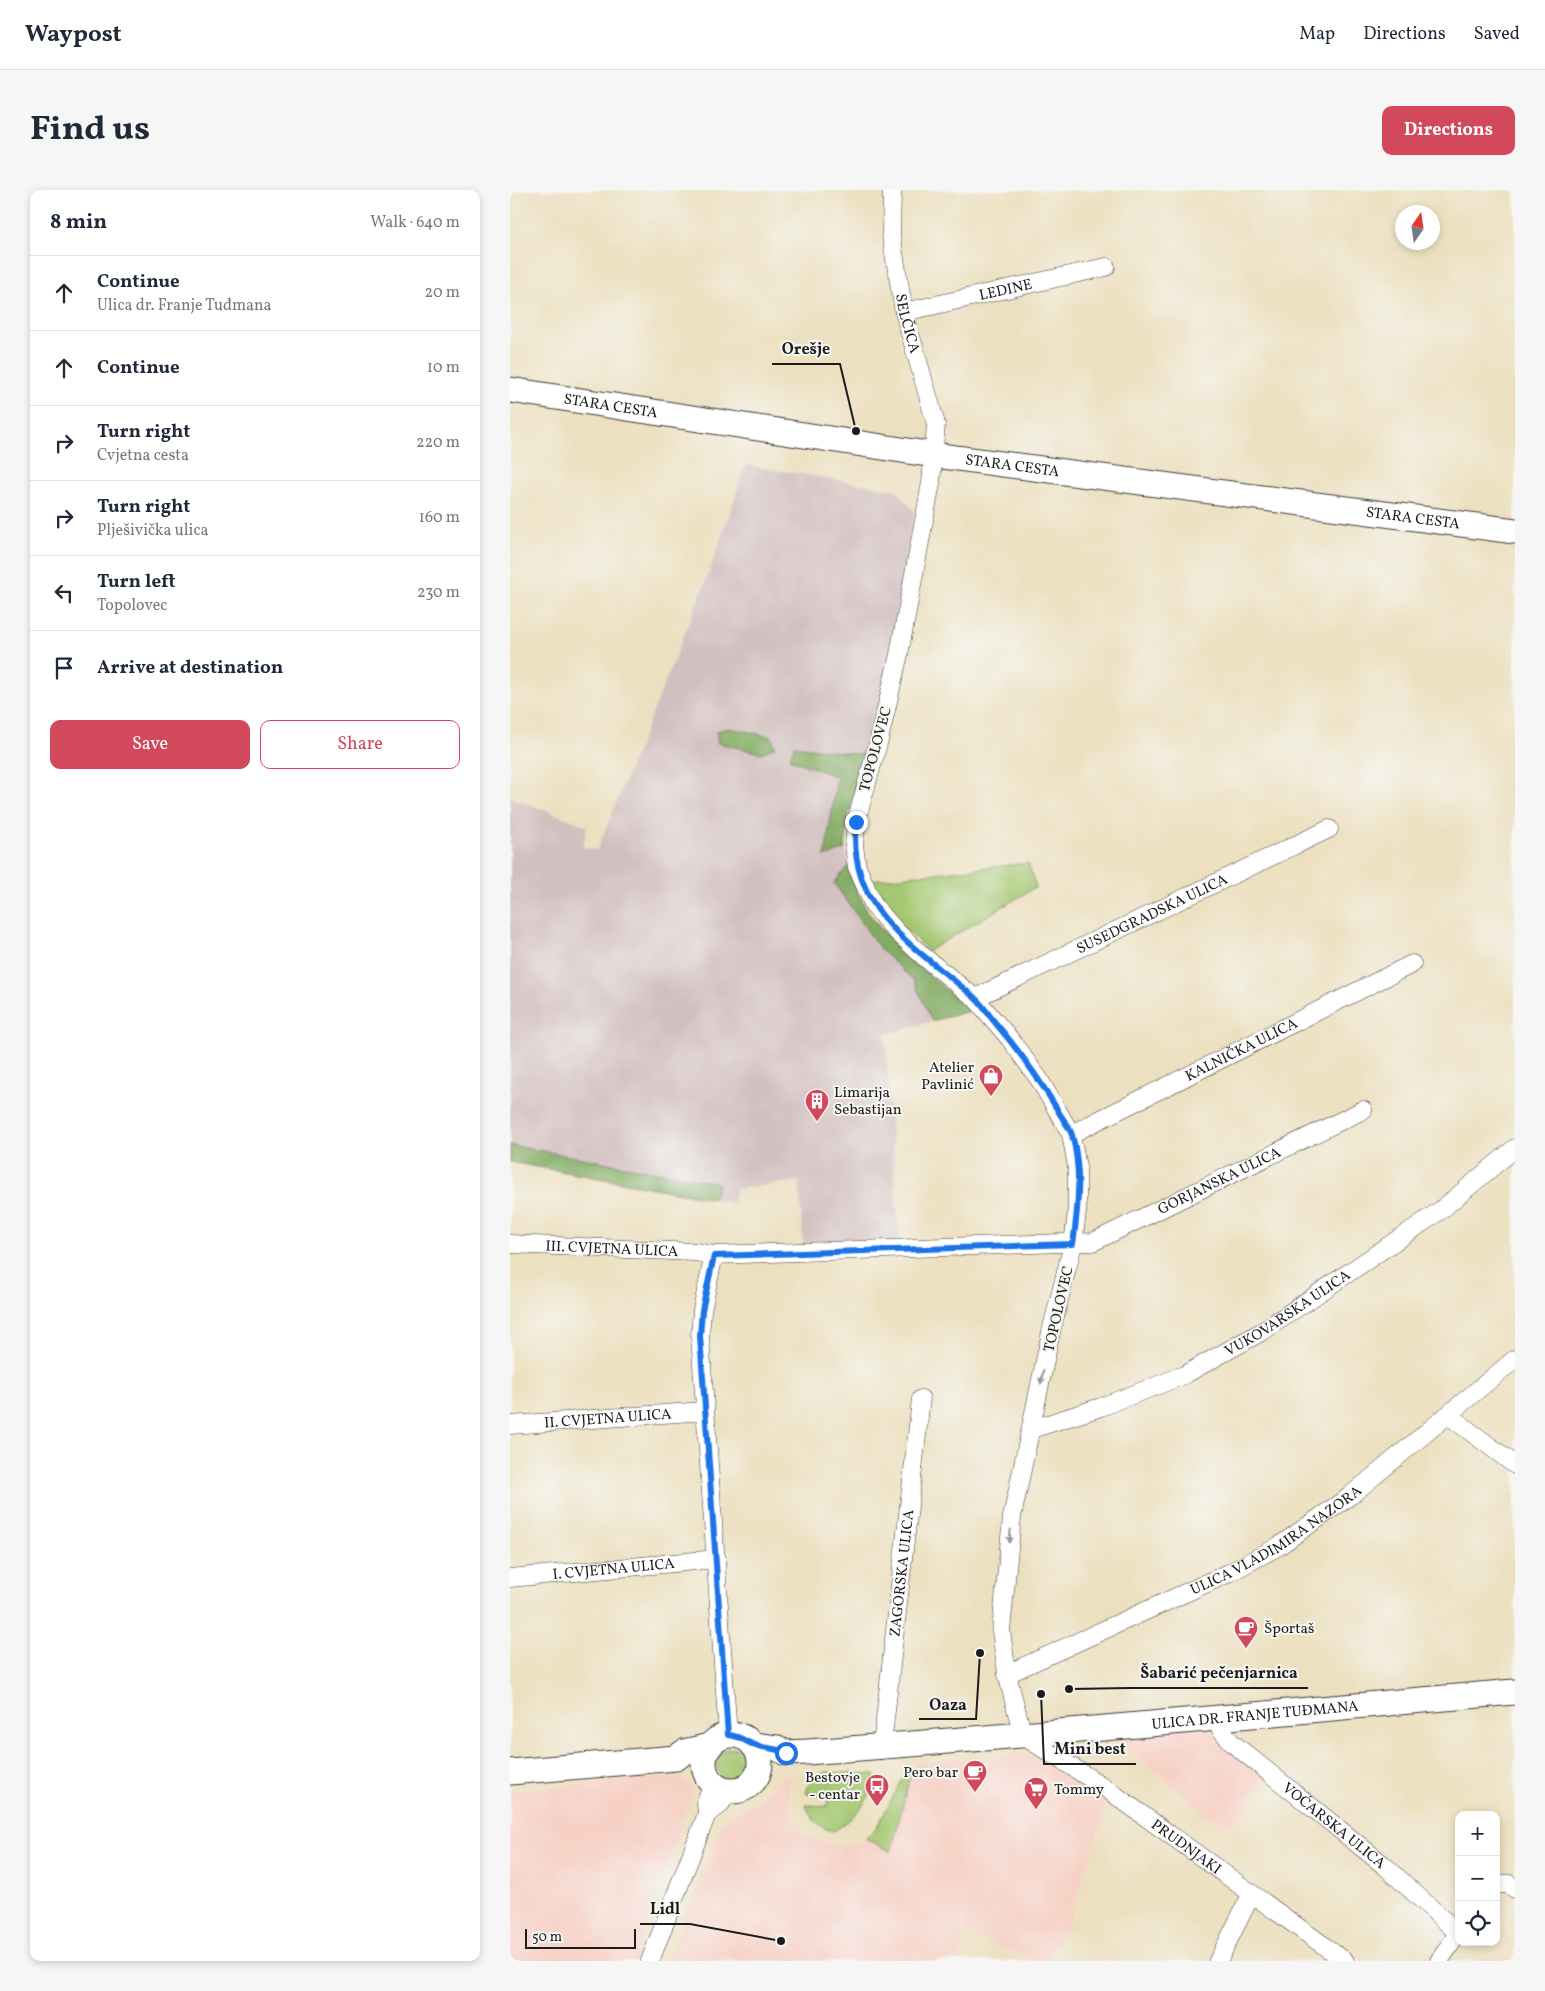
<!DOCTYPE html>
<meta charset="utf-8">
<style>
body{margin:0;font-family:Vollkorn,serif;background:#f6f6f7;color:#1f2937}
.controls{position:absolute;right:15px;bottom:15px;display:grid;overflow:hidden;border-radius:10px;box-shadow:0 2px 8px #0003}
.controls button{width:45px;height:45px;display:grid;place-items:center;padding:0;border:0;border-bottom:1px solid #e0e1e3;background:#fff;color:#1f2937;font:25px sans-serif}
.compass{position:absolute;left:885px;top:15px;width:45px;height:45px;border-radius:50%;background:#fff;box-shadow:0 2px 8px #0003;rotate:13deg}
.scale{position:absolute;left:15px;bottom:12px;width:111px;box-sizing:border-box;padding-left:5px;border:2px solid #1c1c1c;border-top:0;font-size:14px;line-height:18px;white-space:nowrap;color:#1c1c1c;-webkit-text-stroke:4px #f6f6f2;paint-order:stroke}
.stop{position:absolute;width:15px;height:15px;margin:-11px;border:4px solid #1a73e8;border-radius:50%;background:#fff}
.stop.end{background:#1a73e8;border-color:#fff;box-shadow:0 1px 5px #0008}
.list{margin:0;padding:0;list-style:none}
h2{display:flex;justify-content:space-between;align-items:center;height:65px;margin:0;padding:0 20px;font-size:21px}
h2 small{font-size:16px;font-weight:400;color:#747a83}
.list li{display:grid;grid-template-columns:32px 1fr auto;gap:15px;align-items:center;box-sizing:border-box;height:75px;padding:0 20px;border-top:1px solid #e0e1e3}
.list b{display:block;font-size:19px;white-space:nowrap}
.list p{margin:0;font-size:16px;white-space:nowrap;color:#747a83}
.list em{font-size:16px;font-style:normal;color:#747a83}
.actions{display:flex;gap:10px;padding:15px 20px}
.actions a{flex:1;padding:11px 0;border:1px solid #d1495b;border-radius:10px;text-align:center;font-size:18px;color:#d1495b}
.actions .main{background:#d1495b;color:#fff}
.icon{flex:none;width:28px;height:28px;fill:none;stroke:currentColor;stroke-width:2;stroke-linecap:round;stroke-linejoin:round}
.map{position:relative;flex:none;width:1005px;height:1771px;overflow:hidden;border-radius:10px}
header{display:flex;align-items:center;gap:30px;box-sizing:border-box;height:70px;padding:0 25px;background:#fff;border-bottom:1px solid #e0e1e3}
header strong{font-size:24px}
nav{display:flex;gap:28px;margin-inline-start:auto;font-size:18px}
.intro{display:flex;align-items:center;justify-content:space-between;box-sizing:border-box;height:120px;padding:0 30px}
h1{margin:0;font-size:35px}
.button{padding:12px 22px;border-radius:10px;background:#d1495b;color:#fff;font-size:18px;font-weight:700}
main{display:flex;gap:30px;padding:0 30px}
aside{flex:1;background:#fff;border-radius:10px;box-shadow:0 2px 8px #0003}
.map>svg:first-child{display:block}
</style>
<header>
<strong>Waypost</strong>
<nav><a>Map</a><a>Directions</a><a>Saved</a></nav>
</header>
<div class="intro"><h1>Find us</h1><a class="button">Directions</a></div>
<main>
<aside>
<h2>8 min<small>Walk · 640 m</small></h2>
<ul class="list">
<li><svg class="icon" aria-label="ahead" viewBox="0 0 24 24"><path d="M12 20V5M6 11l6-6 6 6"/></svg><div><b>Continue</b><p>Ulica dr. Franje Tuđmana</p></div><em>20 m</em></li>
<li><svg class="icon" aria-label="ahead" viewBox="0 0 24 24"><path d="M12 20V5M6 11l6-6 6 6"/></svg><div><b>Continue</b></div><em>10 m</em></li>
<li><svg class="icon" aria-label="right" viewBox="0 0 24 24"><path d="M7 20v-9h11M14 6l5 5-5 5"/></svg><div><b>Turn right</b><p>Cvjetna cesta</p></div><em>220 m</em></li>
<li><svg class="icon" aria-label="right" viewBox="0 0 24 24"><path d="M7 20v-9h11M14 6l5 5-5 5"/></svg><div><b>Turn right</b><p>Plješivička ulica</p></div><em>160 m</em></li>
<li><svg class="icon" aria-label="left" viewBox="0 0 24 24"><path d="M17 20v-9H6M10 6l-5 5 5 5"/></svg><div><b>Turn left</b><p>Topolovec</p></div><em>230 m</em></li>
<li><svg class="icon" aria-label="arrive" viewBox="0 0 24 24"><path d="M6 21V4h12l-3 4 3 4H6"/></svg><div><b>Arrive at destination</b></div></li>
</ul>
<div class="actions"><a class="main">Save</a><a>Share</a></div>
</aside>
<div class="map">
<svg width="1005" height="1771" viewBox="0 0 1005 1771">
<rect width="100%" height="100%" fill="#f6f6f2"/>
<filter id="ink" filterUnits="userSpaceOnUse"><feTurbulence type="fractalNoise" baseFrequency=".02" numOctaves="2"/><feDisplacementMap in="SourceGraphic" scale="10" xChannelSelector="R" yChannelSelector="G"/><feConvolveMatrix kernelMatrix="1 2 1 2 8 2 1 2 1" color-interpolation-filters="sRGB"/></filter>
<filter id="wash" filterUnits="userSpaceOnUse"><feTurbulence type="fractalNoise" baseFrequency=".0096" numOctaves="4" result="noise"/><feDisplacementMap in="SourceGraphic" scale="20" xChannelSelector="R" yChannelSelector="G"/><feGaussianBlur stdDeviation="1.12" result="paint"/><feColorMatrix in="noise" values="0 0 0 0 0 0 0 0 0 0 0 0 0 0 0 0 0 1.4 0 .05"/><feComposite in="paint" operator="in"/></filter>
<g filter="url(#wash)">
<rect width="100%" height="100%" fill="#ede0c0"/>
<!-- built -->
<path fill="#f7d1c6" d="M696,1536l60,52 -24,38 -20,12 -113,-94z
M514,1564l83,48 -37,117 -24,42h-9l-70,-28 -10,28h-289l53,-133 8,-11 27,-15 24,-23 7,-3 6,1 -4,10v22l11,23 11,7 31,7 13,-2 11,-6 24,14 23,-89z
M160,1587l13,1 5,4 4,5v8l-58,166h-124v-169l103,-11z"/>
<!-- industrial -->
<path fill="#d2bfbf" d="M236,275l151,25 18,22 -25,141 -16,73 -26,91 -3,32 11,40 13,24 24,27 77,71 -85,23 14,206 -96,3 -4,-62 -63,8 -3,14 -223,-41v-365l77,29 -4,21 14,3 111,-274z"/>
<!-- green -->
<path fill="#a4c871" stroke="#607246" d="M518,673l8,24 -108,64c-23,-22 -43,-42 -57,-71z
M206 1574a16 16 0 1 1 32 0a16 16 0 1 1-32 0Z
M316,1582l48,2c3,22 -22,46 -40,57 -14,-2 -23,-12 -28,-26l21,1 1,-9 -22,-4c3,-12 7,-17 20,-21z
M401,1582l-20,80 -25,-14 9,-8 31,-57z"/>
<!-- forest -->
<path fill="#83ac63" stroke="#506440" d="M220,538l42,9 3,10 -14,6 -43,-10 -2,-12z
M284,556l72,9 -18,62 -3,32 -20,8 12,-80 -47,-18z
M338,676c5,16 11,31 20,46 23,35 70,70 102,99l-38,10 -18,-40 -33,-31 -47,-67z
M0,955l208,38 -4,16 -204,-37z"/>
</g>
<g filter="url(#ink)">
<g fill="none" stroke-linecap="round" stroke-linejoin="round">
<defs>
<g id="minor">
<path id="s1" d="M382,0l-1,45 13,77 32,112 -5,59 -32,171 -20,86 -23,82 -2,23 3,22 17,39 22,25 28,26 51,41 35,41 29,40 32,55 6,33v45l-4,32 -22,88 -39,185 -11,114 6,43 16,62 81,51 241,174"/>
<path id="s2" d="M394,122l202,-45"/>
<path id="s3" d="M465,808l354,-169"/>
<path id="s4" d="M561,944l341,-170"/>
<path id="s5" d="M0,1054l185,8 19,3 379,-13 270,-132"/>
<path d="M204,1065l-12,55 -2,26 28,399"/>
<path d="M938,1225l67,50"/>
<path id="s6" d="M0,1235l195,-14"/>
<path id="s7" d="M522,1239l69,-22 83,-32 79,-44 178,-121 74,-62"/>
<path id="s8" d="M0,1388l207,-19"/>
<path id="s9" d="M497,1484l222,-101 50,-27 71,-50 165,-137"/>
<path id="s10" d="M702,1527l19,25 155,125 72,66"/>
<path id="s11" d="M372,1556l39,-347"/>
<path d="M197,1624l13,-9 9,-14"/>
<path d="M986,1694h13l6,5"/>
<path d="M140,1771l57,-147 -1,-11 6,-20"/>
<path d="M708,1771l33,-66"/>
<path d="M929,1771l20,-29"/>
</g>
<g id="secondary">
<path id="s12" d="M0,200l424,65 581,76"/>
<circle cx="222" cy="1573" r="28"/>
<path id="s13" d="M243,1555l24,3 9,5 21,-1c236,-17 472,-40 708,-60"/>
<path d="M0,1582l166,-14 8,-6 26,-6"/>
</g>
</defs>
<!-- minor casing -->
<use href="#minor" stroke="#3b3935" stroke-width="19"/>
<!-- secondary casing -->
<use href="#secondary" stroke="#3b3935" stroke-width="27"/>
<!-- minor -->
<use href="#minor" stroke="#fff" stroke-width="18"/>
<!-- secondary -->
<use href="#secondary" stroke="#fff" stroke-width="25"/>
</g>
<!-- one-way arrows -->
<defs><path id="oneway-solid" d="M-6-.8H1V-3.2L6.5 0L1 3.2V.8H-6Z" transform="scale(1.25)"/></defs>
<g fill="#999">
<use href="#oneway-solid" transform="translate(532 1187) rotate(101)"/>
<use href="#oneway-solid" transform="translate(500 1346) rotate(96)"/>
</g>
</g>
<g fill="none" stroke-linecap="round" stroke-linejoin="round" filter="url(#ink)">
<!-- route -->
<path stroke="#1a73e8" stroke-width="6" d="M276,1563c-11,-6 -20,-4 -31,-8 -11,-3 -13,-9 -27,-10l-28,-399 2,-26 12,-54 359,-12c5,-35 9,-74 -1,-109 -3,-9 -11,-18 -15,-26 -19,-32 -40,-61 -64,-89 -6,-8 -12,-17 -19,-23 -59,-51 -128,-86 -118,-175"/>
</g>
<!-- icons -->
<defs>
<symbol id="shop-pin" viewBox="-11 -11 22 30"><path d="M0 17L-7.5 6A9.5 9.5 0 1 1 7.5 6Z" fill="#d1495b" stroke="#f6f6f2"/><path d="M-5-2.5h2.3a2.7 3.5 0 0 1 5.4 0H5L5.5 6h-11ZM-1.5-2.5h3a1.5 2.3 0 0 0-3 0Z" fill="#fff"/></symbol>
<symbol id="building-pin" viewBox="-11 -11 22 30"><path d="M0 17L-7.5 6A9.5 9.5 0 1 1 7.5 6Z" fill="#d1495b" stroke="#f6f6f2"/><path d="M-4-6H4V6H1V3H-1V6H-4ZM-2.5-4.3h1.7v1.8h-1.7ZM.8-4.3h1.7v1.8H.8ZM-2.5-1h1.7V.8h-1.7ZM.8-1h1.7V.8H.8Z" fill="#fff"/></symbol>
<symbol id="cafe-pin" viewBox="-11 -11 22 30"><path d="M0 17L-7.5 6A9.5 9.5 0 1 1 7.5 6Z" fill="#d1495b" stroke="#f6f6f2"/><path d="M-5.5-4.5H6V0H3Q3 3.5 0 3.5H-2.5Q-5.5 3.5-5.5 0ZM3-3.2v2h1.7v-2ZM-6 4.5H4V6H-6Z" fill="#fff"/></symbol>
<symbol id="bus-pin" viewBox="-11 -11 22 30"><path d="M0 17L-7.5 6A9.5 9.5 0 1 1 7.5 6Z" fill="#d1495b" stroke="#f6f6f2"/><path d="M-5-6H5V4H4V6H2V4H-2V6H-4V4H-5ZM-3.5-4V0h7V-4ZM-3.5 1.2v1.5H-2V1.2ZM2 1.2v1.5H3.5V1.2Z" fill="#fff"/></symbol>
<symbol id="supermarket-pin" viewBox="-11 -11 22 30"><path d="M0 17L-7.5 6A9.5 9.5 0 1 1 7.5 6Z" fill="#d1495b" stroke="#f6f6f2"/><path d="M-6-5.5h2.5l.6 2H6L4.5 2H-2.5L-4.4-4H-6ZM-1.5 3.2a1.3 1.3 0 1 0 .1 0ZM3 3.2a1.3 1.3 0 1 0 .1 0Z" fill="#fff"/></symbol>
</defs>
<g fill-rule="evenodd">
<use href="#shop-pin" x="467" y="872" width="28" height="38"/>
<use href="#building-pin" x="293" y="897" width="28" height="38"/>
<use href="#cafe-pin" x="722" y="1424" width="28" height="38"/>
<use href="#cafe-pin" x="451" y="1568" width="28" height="38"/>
<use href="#bus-pin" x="353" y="1582" width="28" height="38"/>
<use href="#supermarket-pin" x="512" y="1585" width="28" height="38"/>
</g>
<g text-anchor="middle" stroke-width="4" stroke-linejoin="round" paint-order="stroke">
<!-- street labels -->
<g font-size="15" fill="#1c1c1c" stroke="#f6f6f2">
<text dy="5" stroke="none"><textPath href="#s2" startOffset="104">LEDINE</textPath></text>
<text dy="5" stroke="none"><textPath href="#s1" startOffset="135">SELČICA</textPath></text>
<text dy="5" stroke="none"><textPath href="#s12" startOffset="102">STARA CESTA</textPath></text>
<text dy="5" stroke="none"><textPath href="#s12" startOffset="508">STARA CESTA</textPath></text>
<text dy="5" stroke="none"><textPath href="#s12" startOffset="912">STARA CESTA</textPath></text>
<text transform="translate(365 559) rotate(-75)" y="5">TOPOLOVEC</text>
<text dy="5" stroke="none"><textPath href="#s3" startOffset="196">SUSEDGRADSKA ULICA</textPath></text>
<text dy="5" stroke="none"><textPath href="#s4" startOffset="190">KALNIČKA ULICA</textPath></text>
<text dy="5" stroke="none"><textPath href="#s5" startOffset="724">GORJANSKA ULICA</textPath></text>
<text dy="5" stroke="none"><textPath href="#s5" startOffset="102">III. CVJETNA ULICA</textPath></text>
<text transform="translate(548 1119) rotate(-77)" y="5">TOPOLOVEC</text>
<text dy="5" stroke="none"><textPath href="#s7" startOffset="282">VUKOVARSKA ULICA</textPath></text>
<text dy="5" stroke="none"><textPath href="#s6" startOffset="98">II. CVJETNA ULICA</textPath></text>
<text dy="5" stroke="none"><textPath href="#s9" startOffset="301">ULICA VLADIMIRA NAZORA</textPath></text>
<text dy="5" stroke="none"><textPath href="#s8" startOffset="104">I. CVJETNA ULICA</textPath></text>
<text dy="5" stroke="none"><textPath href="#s11" startOffset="174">ZAGORSKA ULICA</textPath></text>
<text dy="5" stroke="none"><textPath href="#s13" startOffset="505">ULICA DR. FRANJE TUĐMANA</textPath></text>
<text dy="5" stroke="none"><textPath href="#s10" startOffset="164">VOĆARSKA ULICA</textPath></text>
<text dy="5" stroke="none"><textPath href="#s1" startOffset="1848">PRUDNJAKI</textPath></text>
</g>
<!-- poi labels -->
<g font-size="15" fill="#1c1c1c" stroke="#f6f6f2" text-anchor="end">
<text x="464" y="882">Atelier<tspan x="464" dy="17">Pavlinić</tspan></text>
<text x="324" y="907" text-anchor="start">Limarija<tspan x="324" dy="17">Sebastijan</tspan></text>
<text x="754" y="1443" text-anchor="start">Športaš</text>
<text x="448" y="1587">Pero bar</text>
<text x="350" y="1592">Bestovje<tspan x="350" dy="17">- centar</tspan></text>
<text x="544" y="1604" text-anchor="start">Tommy</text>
</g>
</g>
<!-- callouts -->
<path fill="none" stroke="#1c1c1c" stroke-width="2" d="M346 241L330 174H262M559 1499L620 1498H798M470 1463L466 1529H409M531 1504L534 1574H626M271 1751L180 1734H130"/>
<g fill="#1c1c1c" stroke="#f6f6f2" stroke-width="2">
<circle cx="346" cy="241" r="5"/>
<circle cx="559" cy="1499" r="5"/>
<circle cx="470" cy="1463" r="5"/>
<circle cx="531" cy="1504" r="5"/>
<circle cx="271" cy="1751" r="5"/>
</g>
<g font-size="16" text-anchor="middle" font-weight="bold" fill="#1c1c1c" stroke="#f6f6f2" stroke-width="4" stroke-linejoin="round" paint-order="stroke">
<text x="296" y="164">Orešje</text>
<text x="709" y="1488">Šabarić pečenjarnica</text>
<text x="438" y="1520">Oaza</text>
<text x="580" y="1564">Mini best</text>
<text x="155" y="1724">Lidl</text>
</g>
</svg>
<div class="controls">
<button>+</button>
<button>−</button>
<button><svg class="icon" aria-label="locate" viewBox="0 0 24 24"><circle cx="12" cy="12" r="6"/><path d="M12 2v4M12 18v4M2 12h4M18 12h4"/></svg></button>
</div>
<svg class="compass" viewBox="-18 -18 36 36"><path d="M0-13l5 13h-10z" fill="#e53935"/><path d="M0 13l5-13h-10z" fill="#747a83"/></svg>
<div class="scale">50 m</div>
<div class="stop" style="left:276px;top:1563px"></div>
<div class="stop end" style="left:346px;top:632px"></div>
</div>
</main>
